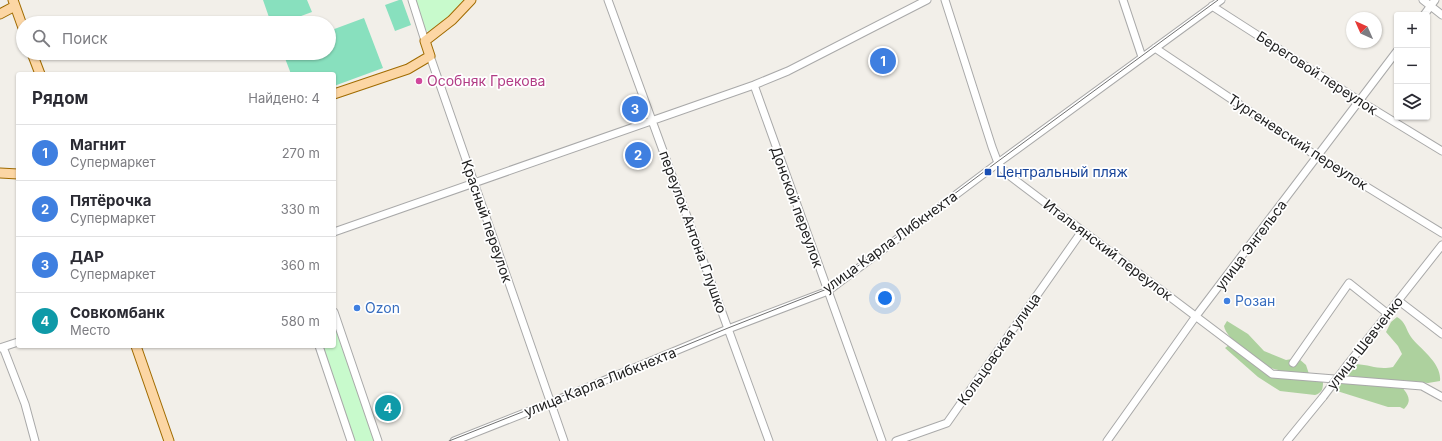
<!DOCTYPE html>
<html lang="ru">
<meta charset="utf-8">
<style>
body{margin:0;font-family:Inter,sans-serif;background:#f7f7f7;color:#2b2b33}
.controls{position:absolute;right:12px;top:12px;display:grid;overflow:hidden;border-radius:4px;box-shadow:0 1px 3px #0004}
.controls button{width:36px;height:36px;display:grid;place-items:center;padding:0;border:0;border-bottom:1px solid #e1e1e2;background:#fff;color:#2b2b33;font:20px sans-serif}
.compass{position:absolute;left:1346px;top:12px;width:36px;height:36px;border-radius:50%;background:#fff;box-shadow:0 1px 3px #0004;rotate:315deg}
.you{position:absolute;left:885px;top:298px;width:14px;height:14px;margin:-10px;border:3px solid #fff;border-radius:50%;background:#1a73e8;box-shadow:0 0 0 6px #1a73e833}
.badge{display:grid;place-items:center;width:26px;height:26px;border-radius:50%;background:#d40000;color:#fff;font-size:13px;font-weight:700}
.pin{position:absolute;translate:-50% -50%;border:2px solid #fff;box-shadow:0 1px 4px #0006}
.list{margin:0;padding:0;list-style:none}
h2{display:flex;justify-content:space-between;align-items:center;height:52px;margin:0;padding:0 16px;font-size:17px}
h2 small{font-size:13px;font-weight:400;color:#7c7c81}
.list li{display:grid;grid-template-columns:26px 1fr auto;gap:12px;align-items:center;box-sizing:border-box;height:56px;padding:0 16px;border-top:1px solid #e1e1e2}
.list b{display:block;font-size:15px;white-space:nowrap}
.list p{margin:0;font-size:13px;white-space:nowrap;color:#7c7c81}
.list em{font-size:13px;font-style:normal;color:#7c7c81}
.icon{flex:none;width:22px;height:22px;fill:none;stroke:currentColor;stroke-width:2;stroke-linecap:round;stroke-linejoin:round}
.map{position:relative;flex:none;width:1442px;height:441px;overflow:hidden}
.search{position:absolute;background:#fff;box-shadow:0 1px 3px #0004;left:16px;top:16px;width:320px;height:44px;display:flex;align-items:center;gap:10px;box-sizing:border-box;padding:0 14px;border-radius:22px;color:#7c7c81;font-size:15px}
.panel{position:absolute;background:#fff;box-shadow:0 1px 3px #0004;left:16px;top:72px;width:320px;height:276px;border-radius:4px}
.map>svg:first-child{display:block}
</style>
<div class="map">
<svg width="1442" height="441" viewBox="0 0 1442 441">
<rect width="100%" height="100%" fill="#f2efe9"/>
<!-- forest -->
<path fill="#add19e" d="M1397,317c9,5 9,13 14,20 9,12 31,26 29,44l-12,2 -30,-3c4,10 18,18 6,29l-4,-2h-12l-51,-16 -2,-6c6,-8 13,-14 21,-21 15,1 22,6 37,3l9,-13 -4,-8 -12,-14 5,-10z
M1227,321l21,13 16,17 22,9 12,-2 8,7 3,9 6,1 8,7c0,7 -1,11 -8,13l-35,-4 -22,-14 -33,-29 4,-3 41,26h10c-4,-2 -8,-2 -12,-4 -12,-6 -42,-28 -44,-41z"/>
<!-- park -->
<path fill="#c8facc" d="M415,0h53l-35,31 -4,1 -4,-3z
M334,319l41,122h-21l-32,-95h12z"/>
<!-- pitch -->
<path fill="#88e0be" d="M263,0h44l5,12 -30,11h-11z
M399,0h3l9,25 -16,6 -10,-26z
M364,18l19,50 -49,18v-12h-43l-8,-21h46v-22z"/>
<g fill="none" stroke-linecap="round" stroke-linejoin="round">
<defs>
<path id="minor" d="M412,0l13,41
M608,0l161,441
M945,0l47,147 6,16 8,10 266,201 150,12 20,11
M1123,0l19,57
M1423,0l19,15
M1212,6l148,95 82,50
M1424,15l11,-15
M1155,48l163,109 124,76
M430,56l134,385
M754,85l128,356
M334,232l420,-147 34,-14 139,-71
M1399,301l43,33
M334,312l44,129
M319,346l32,95
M3,347l22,57 10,37
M0,348l18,-6
M1293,363l56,-80 39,31
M1348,364l94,-119
M454,441l96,-38 178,-74 100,-38 170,-128 223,-163
M896,441l51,-18 135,-192
M1107,441l89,-125 201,-265
M1287,441l36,-44"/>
<path id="major" d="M13,0l10,28
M0,14l15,-8
M32,53l8,21
M334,94l74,-25 22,-13 -5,-15 27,-21 19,-20
M0,173l18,1
M136,346l33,95"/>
</defs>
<!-- minor casing -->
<use href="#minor" stroke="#a9a9a9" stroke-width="9"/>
<!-- major casing -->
<use href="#major" stroke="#a06b00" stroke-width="11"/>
<!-- minor -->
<use href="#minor" stroke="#fff" stroke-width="7"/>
<!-- major -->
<use href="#major" stroke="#fcd6a4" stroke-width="9"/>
<!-- tram -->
<path stroke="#707070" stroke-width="1" d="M449,441l101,-40 178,-73 99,-39 170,-127 221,-162"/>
<defs>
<path id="minor-bridge" d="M1323,397l25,-33"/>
</defs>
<!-- minor-bridge casing -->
<use href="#minor-bridge" stroke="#a9a9a9" stroke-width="9" stroke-linecap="butt"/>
<!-- minor-bridge -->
<use href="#minor-bridge" stroke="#fff" stroke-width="7"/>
</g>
<!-- markers -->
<circle fill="#d1479c" stroke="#fff" stroke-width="1.5" cx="419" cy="81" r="4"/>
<rect fill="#1a4fb4" stroke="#fff" stroke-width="1.5" x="984" y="168" width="8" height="8" rx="2"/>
<g fill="#3f7fe0" stroke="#fff" stroke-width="1.5">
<circle cx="1227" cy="301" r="4"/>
<circle cx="357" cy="308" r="4"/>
</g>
<g text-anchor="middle" stroke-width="3.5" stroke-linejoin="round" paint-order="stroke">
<!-- street labels -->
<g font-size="14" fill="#222" stroke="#fff">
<text transform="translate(1317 73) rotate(33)" y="5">Береговой переулок</text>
<text transform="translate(1298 142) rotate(33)" y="5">Тургеневский переулок</text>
<text transform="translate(797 207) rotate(70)" y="5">Донской переулок</text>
<text transform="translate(487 221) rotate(71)" y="5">Красный переулок</text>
<text transform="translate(693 232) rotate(70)" y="5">переулок Антона Глушко</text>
<text transform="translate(890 242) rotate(-36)" y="5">улица Карла Либкнехта</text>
<text transform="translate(1251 245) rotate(-53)" y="5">улица Энгельса</text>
<text transform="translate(1108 250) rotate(37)" y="5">Итальянский переулок</text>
<text transform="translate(1365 343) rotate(-52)" y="5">улица Шевченко</text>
<text transform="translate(999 349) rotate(-55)" y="5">Кольцовская улица</text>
<text transform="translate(600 382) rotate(-22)" y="5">улица Карла Либкнехта</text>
</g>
<!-- hotel labels -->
<g font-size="14" fill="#b23c85" stroke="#fff" text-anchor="start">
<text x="427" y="86">Особняк Грекова</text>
</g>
<!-- transit labels -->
<g font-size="14" fill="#164399" stroke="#fff" text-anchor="start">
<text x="996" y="177">Центральный пляж</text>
</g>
<!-- shop labels -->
<g font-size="14" fill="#366cbe" stroke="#fff" text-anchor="start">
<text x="1235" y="306">Розан</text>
<text x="365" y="313">Ozon</text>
</g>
</g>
</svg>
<div class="controls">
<button>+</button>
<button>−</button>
<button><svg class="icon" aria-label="layers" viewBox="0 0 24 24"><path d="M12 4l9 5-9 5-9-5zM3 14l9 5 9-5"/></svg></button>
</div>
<svg class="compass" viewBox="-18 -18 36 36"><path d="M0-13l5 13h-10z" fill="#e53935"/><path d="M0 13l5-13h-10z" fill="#7c7c81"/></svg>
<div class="you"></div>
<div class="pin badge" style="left:883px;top:61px;background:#3f7fe0">1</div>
<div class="pin badge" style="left:638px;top:155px;background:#3f7fe0">2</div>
<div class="pin badge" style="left:635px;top:109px;background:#3f7fe0">3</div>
<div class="pin badge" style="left:388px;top:408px;background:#0f9aa8">4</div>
<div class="search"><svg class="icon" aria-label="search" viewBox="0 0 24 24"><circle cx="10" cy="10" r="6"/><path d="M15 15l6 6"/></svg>Поиск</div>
<section class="panel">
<h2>Рядом<small>Найдено: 4</small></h2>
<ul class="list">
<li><span class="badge" style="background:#3f7fe0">1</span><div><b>Магнит</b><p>Супермаркет</p></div><em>270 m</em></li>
<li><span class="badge" style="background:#3f7fe0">2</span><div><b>Пятёрочка</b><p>Супермаркет</p></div><em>330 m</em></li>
<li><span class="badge" style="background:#3f7fe0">3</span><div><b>ДАР</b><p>Супермаркет</p></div><em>360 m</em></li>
<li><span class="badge" style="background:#0f9aa8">4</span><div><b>Совкомбанк</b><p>Место</p></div><em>580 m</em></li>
</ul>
</section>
</div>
